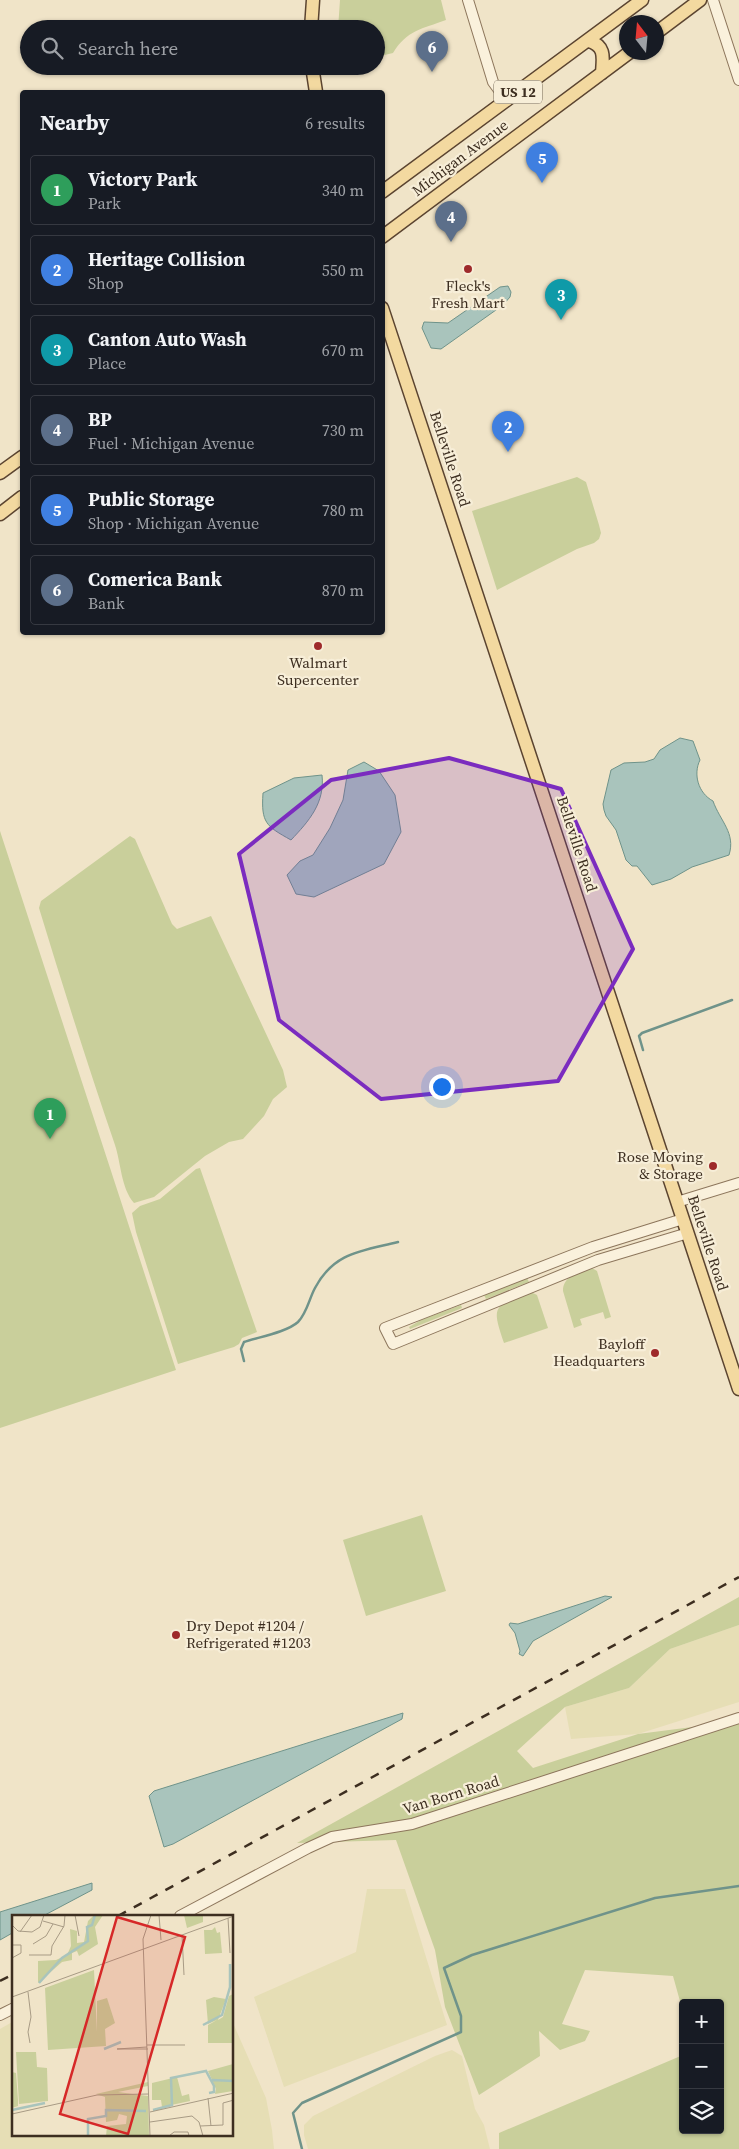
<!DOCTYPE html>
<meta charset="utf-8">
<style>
body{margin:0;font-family:"Source Serif 4",serif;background:#242831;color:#f1f3f6}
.controls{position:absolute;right:15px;bottom:15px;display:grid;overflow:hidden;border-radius:5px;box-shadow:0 1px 4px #0004}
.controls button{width:45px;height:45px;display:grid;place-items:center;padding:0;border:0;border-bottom:1px solid #363941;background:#171b24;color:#f1f3f6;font:25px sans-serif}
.compass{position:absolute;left:619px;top:15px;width:45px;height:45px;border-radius:50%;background:#171b24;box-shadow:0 1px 4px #0004;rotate:344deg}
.you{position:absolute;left:441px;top:1086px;width:18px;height:18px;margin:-12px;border:4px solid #fff;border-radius:50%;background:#1a73e8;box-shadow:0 0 0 8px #1a73e833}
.badge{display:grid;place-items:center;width:32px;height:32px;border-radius:50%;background:#0f766e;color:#fff;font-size:16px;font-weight:700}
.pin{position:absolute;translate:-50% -41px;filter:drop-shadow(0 1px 2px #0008)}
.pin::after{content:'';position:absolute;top:26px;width:18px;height:15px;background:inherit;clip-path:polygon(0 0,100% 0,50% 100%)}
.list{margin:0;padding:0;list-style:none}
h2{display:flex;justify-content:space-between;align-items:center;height:65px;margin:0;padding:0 20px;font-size:21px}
h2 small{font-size:16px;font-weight:400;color:#9ea1a6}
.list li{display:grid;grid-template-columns:32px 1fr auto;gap:15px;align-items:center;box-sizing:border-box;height:70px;margin:0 10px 10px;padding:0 10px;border:1px solid #363941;border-radius:5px}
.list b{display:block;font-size:19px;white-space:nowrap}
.list p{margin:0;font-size:16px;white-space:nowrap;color:#9ea1a6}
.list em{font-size:16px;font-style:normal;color:#9ea1a6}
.icon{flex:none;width:28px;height:28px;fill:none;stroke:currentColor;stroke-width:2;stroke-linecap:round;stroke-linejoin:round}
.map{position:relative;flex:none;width:739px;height:2149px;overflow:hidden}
.search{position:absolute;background:#171b24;box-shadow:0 1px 4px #0004;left:20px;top:20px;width:365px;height:55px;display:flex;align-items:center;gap:12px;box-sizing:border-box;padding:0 18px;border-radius:28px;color:#9ea1a6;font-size:19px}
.panel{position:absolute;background:#171b24;box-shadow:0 1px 4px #0004;left:20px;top:90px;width:365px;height:545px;border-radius:5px}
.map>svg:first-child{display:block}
</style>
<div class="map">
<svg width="739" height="2149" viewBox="0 0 739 2149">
<rect width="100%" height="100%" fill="#f0e4c8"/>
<!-- farmland -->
<path fill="#e6deb5" d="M739,1625v77l-101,32 -67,5 -6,-32 64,-19 41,-39z
M367,1889h38l42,136 -163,62 -30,-90 102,-45z
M14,2021v114h218l1,-112 33,75 6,32 2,19h-274v-120z
M452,2050l10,6 13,53 9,16 6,24h-182l-4,-14v-10l9,-9 122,-60z"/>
<!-- green -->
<path fill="#c9cf9b" d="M340,0h101l5,20c-24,9 -39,10 -53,33l-17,4v-28h-38z
M577,477l9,5 13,43 2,8 -2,6 -5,4 -17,6 -80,41 -25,-79z
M0,831l176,539 -176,58z
M130,836l5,3 37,85 5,5 34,-13 72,154 4,17 -14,12 -9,17 -21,23 -14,3 -24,14 -51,41 -20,6c-13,-15 -13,-40 -19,-58 -27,-79 -52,-158 -76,-237l2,-7z
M200,1168l57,164 -15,6 -3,6 -5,3 -56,17 -42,-132 -4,-19 8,-7 20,-7 36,-30z
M592,1268l5,3 14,46 -6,2 -2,-7 -23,7 2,6 -8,3 -11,-37c0,-16 17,-18 29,-23z
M527,1278l2,4 -43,17 -2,-4z
M531,1292l6,3 11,33 -44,15c-14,-40 -9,-36 27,-51z
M461,1305l1,3 -52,21 -1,-2 12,-7z
M422,1515l24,76 -80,25 -23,-76z
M739,1597v28l-69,24 -41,39 -64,19 -48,44 16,17 105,-34 101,-13v428h-240v-16l184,-78v75h37v-127h-37v9l-10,-36 -88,-6 -23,54 28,7 -5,10 -25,9 -21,-19 1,25 -61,39 -34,-88 -10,-57 -39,-110 -99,3z"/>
<!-- water -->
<path fill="#a9c4bc" stroke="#6f938a" d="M508,286l3,6 -1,5 -7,8 -62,44 -10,-1 -9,-20 2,-6 24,1 52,-36z
M680,738l13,3 7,19c-7,14 -2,33 13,41 7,20 23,32 16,54l-37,12 -21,12 -19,6 -15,-19h-5l-6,-6 -10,-30 -10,-14 -2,-6 -1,-6 8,-34 13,-7 21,-1 9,-3 6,-9z
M364,762l15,9 16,24 6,37 -17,32 -70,33 -18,-3 -9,-19 13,-14 13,-6 17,-27 13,-28 5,-30z
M322,775c3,28 -13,46 -31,65 -25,-14 -30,-17 -28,-47l31,-15z
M605,1596l7,1 -79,44 -10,15 -4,-2 1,-3 -5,-18 -6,-8 1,-2 8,1z
M403,1713l-1,6 -229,125 -9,3 -15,-51 5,-5z
M92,1883v7l-49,26h-29v16l-14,8v-28z"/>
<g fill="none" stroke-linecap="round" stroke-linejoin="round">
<!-- stream -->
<path stroke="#6f938a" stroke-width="2.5" d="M643,1050l-4,-14 3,-3 90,-33
M244,1361l-3,-12 3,-7c15,-5 43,-10 54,-20 9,-9 11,-23 17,-34 19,-36 47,-37 83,-46
M302,2149l-9,-36 9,-10 159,-71v-16l-17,-48 28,-13 183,-57 84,-12"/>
<defs>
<path id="minor" d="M468,0l25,82 14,19
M713,0l26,80
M677,1202l62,-19
M683,1219l-90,28 -208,81 8,16 205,-84 90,-27
M180,1916l128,-68 24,-11 80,-13 327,-106
M0,2015l14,-7"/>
<path id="major" d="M311,29l2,-29
M656,33l44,-33
M589,41c17,5 14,17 13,32
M312,66l4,26
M382,192l260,-192
M382,237l248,-185
M382,308l357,1081
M0,473l22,-16
M0,514l22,-17"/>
</defs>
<!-- minor casing -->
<use href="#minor" stroke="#8d765c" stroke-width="12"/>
<!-- major casing -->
<use href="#major" stroke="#5b4430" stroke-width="15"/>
<!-- minor -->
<use href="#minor" stroke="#faf1dc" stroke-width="10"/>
<!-- major -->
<use href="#major" stroke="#f3d9a0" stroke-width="12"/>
<!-- rail -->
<path stroke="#3d2e20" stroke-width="2.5" stroke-dasharray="9 9" stroke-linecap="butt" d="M118,1916l621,-339
M0,1981l14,-7"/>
</g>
<!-- marked area -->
<path fill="#7b2cbf" fill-opacity="0.2" stroke="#7b2cbf" stroke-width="4" stroke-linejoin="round" d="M449,758l112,31 72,160 -75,132 -177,18 -102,-79 -40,-166 92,-74z"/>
<!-- markers -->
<g fill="#9e2a2b" stroke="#f7eed8" stroke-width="2">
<circle cx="468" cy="269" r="5"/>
<circle cx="318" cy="646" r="5"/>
<circle cx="713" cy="1166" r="5"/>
<circle cx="655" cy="1353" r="5"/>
<circle cx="176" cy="1635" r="5"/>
</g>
<g text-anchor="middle" stroke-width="4.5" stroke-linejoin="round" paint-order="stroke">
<!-- shield labels -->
<rect fill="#f7eed8" stroke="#756857" stroke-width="1" x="494" y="80.5" width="48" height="23" rx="4"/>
<g font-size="14" font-weight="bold" fill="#3d2e20">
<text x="518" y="97">US 12</text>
</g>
<!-- street labels -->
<g font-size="15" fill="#3d2e20" stroke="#f7eed8">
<text transform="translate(460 158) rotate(-37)" y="5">Michigan Avenue</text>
<text transform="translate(450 459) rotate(72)" y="5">Belleville Road</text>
<text transform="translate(577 844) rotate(72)" y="5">Belleville Road</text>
<text transform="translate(708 1243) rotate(72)" y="5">Belleville Road</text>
<text transform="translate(451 1795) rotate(-17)" y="5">Van Born Road</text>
</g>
<!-- poi labels -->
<g font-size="15" fill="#3d2e20" stroke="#f7eed8">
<text x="468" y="291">Fleck's<tspan x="468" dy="17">Fresh Mart</tspan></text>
<text x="318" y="668">Walmart<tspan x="318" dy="17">Supercenter</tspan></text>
<text x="703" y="1162" text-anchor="end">Rose Moving<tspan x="703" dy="17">&amp; Storage</tspan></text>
<text x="645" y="1349" text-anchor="end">Bayloff<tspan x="645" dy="17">Headquarters</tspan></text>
<text x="186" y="1631" text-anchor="start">Dry Depot #1204 /<tspan x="186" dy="17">Refrigerated #1203</tspan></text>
</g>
</g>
<!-- overview -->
<g transform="translate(12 1915)">
<rect width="221" height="221" fill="#f0e4c8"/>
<path d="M82,0h9l-8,12 3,17 -19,12 -2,-5 -5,2v7l-10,2 -24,21v-22l18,-1 11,-5 4,-9 -1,-17 7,2v12l7,-1 4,-21zM172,0h19v7l-16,6zM203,12l2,6 3,-1 2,21 -17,1 -1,-24h8zM82,55l3,62v-31l10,-3 8,25 -10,6 1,17 -58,4 -3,-62zM221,79v49h-25v-18l9,-5 -9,4 -2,-24 8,-3 12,2 -8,21 5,-3 6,-21zM4,137h20l1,15 10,1 1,33 -29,3zM221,149v27l-18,3 1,-5 -8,-18zM0,157l4,1 2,27v6l-6,2zM165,162l5,19 7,-2 1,7 -28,6 -1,-7h-9v-17zM136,167v4l-30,6 30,4 1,40h-43l1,-10 19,-2 1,-8 -8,-2 -2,6 -11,2 -1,-25 -9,-3z" fill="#c9cf9b"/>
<path fill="none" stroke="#a9c4bc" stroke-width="2.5" d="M27,68l23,-25 26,-17 -1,-14 5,-2 3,-10M191,110l19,-10 8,-28v-23M92,134l17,-7M200,165l22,1M0,195l33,-7M141,195l19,-5 -1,-27 35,-7 8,15v6l-5,1M76,221v-17l18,-3v-6l40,1"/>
<path fill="none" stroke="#a89b85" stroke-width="1" d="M63,0l4,21M147,0l2,25M216,3l2,35M31,6l21,6M0,10l6,6 14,1 8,-5 4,-12M8,17l12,-17M170,20l2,40M21,29l13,-8 7,-12M0,30h9v8l-9,5M17,40h22l1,-9 12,-20 1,-11M16,77l3,25 -3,15 2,11M0,82l222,-81M135,130h38M135,132l-30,2h31M196,183l3,28M138,197l84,-19M0,199l85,-19 52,-1M138,207l42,-6 7,6 4,14M188,211l23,-1v-22l11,-3M138,221l-7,-197 8,-24M157,221l5,-4h14l1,4"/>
<path fill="#d62828" fill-opacity="0.15" stroke="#d62828" stroke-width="2.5" d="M105,2l68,20 -57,197 -68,-20z"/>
<rect width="221" height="221" fill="none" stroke="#3d2e20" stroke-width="2.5"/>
</g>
</svg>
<div class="controls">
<button>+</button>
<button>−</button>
<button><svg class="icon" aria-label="layers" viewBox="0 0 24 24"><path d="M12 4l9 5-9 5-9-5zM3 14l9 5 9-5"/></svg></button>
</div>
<svg class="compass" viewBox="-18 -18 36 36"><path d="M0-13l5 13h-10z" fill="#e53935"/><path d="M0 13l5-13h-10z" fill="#9ea1a6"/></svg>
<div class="you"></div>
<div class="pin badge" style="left:50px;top:1139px;background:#2e9e5b">1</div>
<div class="pin badge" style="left:508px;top:452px;background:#3f7fe0">2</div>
<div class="pin badge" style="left:561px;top:320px;background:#0f9aa8">3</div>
<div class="pin badge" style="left:451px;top:242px;background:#5c6f8a">4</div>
<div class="pin badge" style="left:542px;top:183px;background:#3f7fe0">5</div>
<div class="pin badge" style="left:432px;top:72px;background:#5c6f8a">6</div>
<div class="search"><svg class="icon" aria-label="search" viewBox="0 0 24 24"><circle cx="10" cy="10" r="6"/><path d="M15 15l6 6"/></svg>Search here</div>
<section class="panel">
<h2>Nearby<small>6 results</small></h2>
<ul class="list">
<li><span class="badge" style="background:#2e9e5b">1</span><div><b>Victory Park</b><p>Park</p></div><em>340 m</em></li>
<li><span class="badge" style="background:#3f7fe0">2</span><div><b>Heritage Collision</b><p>Shop</p></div><em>550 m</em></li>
<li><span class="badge" style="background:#0f9aa8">3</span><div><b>Canton Auto Wash</b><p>Place</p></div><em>670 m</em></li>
<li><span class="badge" style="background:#5c6f8a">4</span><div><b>BP</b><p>Fuel · Michigan Avenue</p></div><em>730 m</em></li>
<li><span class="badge" style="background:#3f7fe0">5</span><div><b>Public Storage</b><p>Shop · Michigan Avenue</p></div><em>780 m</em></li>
<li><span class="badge" style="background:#5c6f8a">6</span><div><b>Comerica Bank</b><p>Bank</p></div><em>870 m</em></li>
</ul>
</section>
</div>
